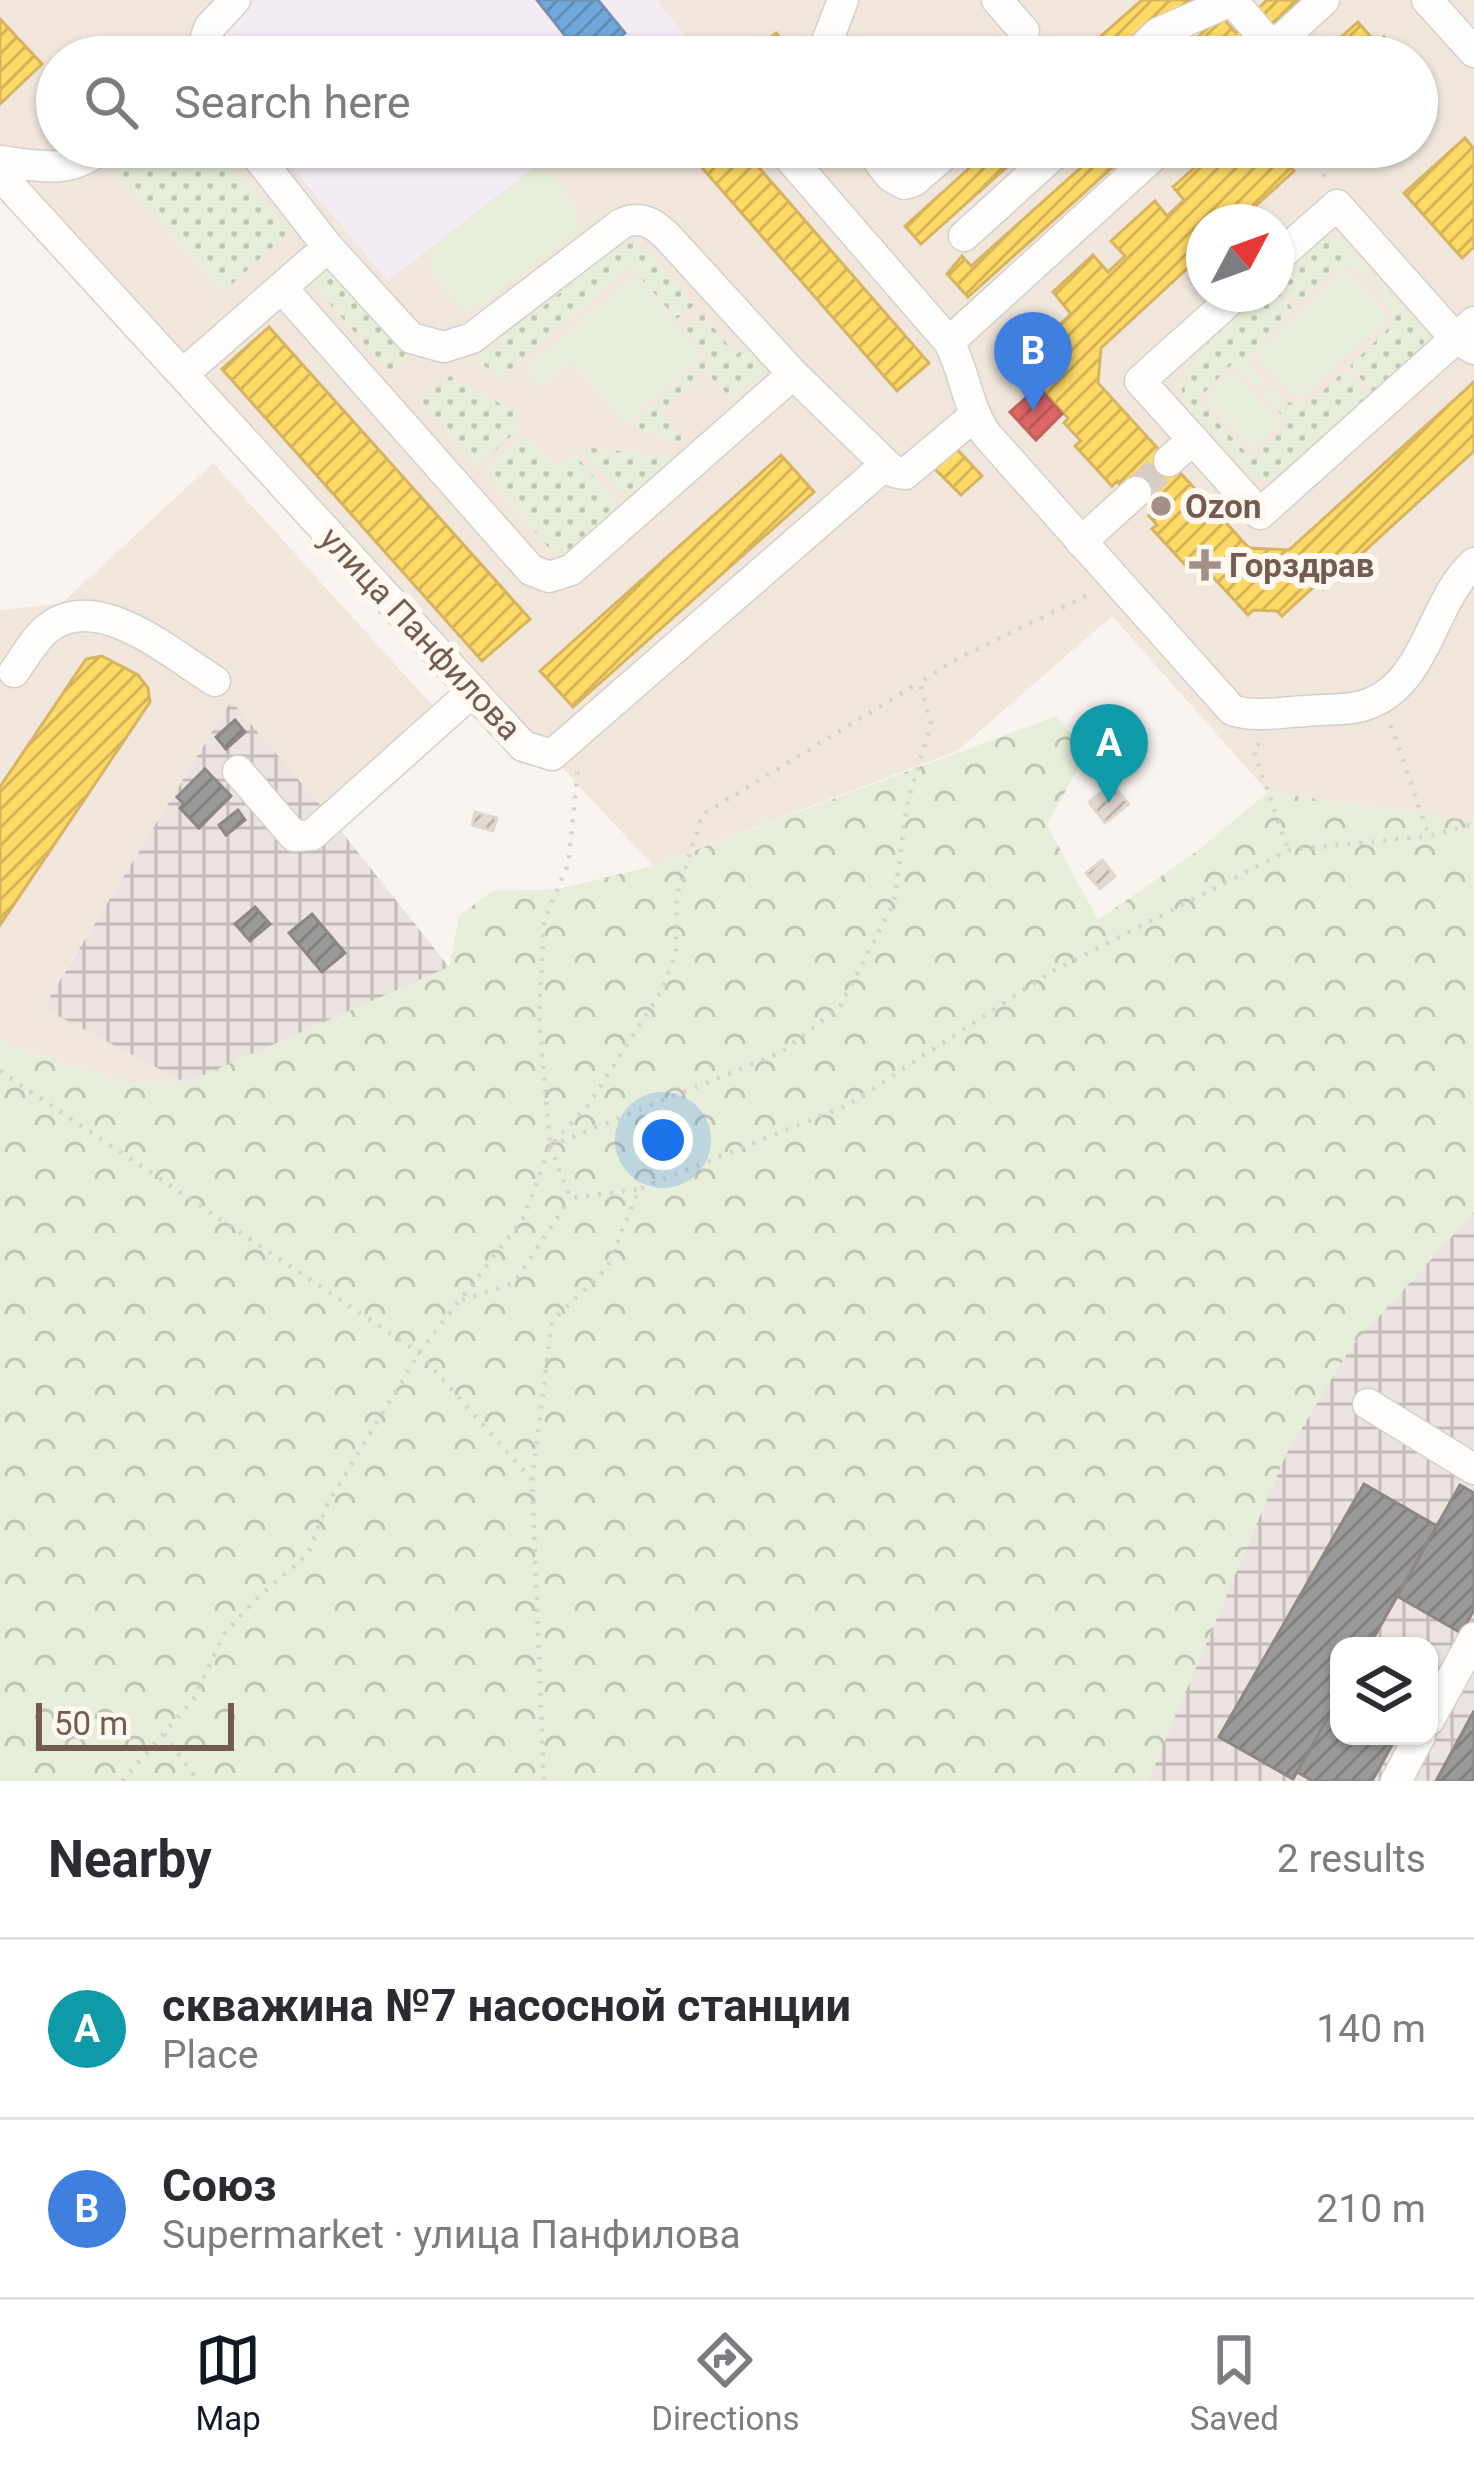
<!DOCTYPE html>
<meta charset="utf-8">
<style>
body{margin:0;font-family:Roboto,sans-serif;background:#f2f2f3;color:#2b2b33}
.controls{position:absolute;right:36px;bottom:36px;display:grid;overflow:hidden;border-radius:24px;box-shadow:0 3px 9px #0004}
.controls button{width:108px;height:108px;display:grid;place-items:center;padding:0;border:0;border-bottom:3px solid #e1e1e2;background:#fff;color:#2b2b33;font:60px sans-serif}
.compass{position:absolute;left:1186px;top:204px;width:108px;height:108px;border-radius:50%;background:#fff;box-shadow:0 3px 9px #0004;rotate:49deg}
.scale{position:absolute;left:36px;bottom:30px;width:198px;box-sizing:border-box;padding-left:12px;border:6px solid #755b4f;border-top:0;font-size:33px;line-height:42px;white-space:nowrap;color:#755b4f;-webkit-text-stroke:9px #fef8f1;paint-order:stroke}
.you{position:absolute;left:663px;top:1140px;width:42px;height:42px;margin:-30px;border:9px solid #fff;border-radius:50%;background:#1a73e8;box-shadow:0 0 0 18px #1a73e833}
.badge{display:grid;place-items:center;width:78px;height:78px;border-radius:50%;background:#111827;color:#fff;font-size:39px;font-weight:700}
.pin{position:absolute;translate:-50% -99px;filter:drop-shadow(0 3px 6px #0008)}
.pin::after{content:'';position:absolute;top:63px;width:42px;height:36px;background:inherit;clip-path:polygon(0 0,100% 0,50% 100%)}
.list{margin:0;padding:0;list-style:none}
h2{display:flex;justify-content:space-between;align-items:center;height:156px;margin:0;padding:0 48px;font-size:51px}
h2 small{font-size:39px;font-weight:400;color:#7c7c81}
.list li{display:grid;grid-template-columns:78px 1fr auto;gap:36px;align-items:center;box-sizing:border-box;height:180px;padding:0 48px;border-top:3px solid #e1e1e2}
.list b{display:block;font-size:45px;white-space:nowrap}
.list p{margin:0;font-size:39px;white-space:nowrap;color:#7c7c81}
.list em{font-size:39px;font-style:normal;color:#7c7c81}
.icon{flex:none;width:66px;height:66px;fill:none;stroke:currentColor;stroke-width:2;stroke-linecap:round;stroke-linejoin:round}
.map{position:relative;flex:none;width:1474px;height:1781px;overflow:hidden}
.search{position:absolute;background:#fff;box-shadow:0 3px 9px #0004;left:36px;right:36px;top:36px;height:132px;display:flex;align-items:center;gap:30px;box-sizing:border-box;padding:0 42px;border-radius:66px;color:#7c7c81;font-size:45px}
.sheet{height:516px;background:#fff}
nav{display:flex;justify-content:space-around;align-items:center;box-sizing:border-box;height:168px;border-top:3px solid #e1e1e2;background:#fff;font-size:33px;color:#7c7c81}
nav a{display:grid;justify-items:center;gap:6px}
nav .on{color:#111827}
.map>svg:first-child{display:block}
</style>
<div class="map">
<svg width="1474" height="1781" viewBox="0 0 1474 1781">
<defs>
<pattern id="industrial-grid" width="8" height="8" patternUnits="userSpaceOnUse" patternTransform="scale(3)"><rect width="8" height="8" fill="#eae3df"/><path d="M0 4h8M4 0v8" fill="none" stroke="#c2bbb7"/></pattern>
<pattern id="grass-dots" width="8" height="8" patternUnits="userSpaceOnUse" patternTransform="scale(3)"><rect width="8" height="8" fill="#e6eeda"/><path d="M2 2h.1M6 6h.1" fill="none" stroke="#bfc4b3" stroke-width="1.8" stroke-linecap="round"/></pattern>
<pattern id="forest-crowns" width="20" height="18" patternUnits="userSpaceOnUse" patternTransform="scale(3)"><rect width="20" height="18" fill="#e6eeda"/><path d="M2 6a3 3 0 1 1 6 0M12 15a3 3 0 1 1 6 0" fill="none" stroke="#bfc4b3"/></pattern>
<pattern id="homes-hatch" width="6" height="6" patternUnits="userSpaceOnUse" patternTransform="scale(3)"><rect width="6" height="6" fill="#ffd966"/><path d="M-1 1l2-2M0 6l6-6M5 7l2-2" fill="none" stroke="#d3b356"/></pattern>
<pattern id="shops-hatch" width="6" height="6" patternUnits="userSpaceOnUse" patternTransform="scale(3)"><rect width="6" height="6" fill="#e06666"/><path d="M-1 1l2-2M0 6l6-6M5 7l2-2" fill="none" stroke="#ba5756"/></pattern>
<pattern id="schools-hatch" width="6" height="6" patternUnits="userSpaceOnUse" patternTransform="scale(3)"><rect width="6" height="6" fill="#6fa8dc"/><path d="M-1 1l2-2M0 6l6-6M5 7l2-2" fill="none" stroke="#608cb5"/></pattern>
<pattern id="industry-hatch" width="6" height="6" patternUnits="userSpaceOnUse" patternTransform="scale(3)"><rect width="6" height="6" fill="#999"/><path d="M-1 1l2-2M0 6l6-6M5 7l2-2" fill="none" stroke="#81807f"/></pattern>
<pattern id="building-hatch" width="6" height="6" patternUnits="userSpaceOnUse" patternTransform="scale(3)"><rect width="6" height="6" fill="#e2d9d3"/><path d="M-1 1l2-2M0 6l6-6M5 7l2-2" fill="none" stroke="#bcb3ae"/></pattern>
</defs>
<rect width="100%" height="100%" fill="#f8f3ee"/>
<!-- residential -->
<path fill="#f0e6dc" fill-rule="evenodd" d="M0,0h1474v821l-206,-29 -156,-176 -155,135 -304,115 -653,-707zM57,57h1360v90h-1360zM1204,222h72v72h-72z
M213,463l236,261 -127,83 -92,-105 -187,305 143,76 -65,-1 -121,-39v-433l62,-7z"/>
<!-- industrial -->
<path fill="url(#industrial-grid)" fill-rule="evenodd" d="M231,701l91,106 127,160 -263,116 -143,-75z
M1474,1212v569h-326l138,-327 65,-107zM1339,1646h90v90h-90z"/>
<!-- education -->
<path fill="#f4ecf4" d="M258,0h400l33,46 -15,11h-463l12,-28z
M275,147h285l-172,134z"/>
<!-- grass -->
<path fill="url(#grass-dots)" d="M121,147h94l75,84 -67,61 -118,-131z
M1328,236l12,3 86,95 -5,18 -47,42 -24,-28 40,-39c9,-23 -16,-47 -35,-60l-19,1 -38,35 -22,-23z
M630,243l16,7 49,55 -18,14 -47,-53 -128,111 -27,-17 146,-115z
M325,264l8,1 78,89 -22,18 -78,-90z
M1276,289l17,20 -43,48v10l14,15 -7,6 -24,-25 -36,37 55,59 37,-35 -24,-28 6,-7c30,34 49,2 75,-19l25,28 -102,82 -12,-1 -10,-7 -61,-67c-22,-38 51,-86 77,-111h13z
M702,313l34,42 15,-12 17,24 -37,31 -26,-27 -45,41 28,33 -58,-19 78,-70 -23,-28z
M450,376l69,38 -6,8 6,7 -42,37 -58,-66z
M524,435l32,33 18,-14 48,54 -55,46 -12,1 -72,-83z
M590,448l88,9 -49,43 -45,-47z"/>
<!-- forest -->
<path fill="url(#forest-crowns)" d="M1056,716l31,36 -40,73 51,95 98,-68 72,-60 206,29v391l-123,135 -65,107 -138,327h-1148v-738l121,39 65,1 263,-116 10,-51 33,-25 66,-2 95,-23z"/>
<!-- park -->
<path fill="#e6eeda" d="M542,170c20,11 42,40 34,63l-99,74 -12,3c-17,-12 -40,-38 -35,-60l101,-79z
M1346,271l42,46 -90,83 -42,-45z
M634,276l69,80 -79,67 -53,-62 -31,26 -15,-18z
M1233,372l47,52 -27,25 -47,-52z"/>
<!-- homes -->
<path fill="url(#homes-hatch)" stroke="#d6b35f" stroke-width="3" d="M1142,0h49l-19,17 -4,-5 -50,45h-41z
M1267,0h33l-29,25 -13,-16z
M1221,16l15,17 6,-5 11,13 -20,16h-31l-12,-13z
M0,19l42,45 -42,40z
M1358,22l19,22 7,-7 18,20h-83l-4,-7 12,-11 5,6z
M776,33l22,24h-28l-10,-11z
M1465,138l9,11v98l-12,11 -58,-65z
M684,147h57l188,216 -32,28z
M993,147h36l-108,97 -16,-18z
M1104,147h31l-167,150 -21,-23 15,-18 9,10z
M1242,147h41l10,10 -7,6 8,8 -56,51h-34v31l-103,95 -3,35 151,165 40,2 185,-168v69l-151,138 -5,-6 -36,33 -5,-5 -24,-1 -5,5 -35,-38 -4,5 -17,-18 -4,4 -36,-39 5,-4 -8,-9 5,-4 -25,-27 -5,5 -7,-9 -5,5 -37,-40 6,-5 -17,-18 4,-5 -34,-38 6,-5 2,-24 -5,-5 34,-32 -18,-22 40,-37 15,17 17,-16 -14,-15 44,-40 12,15 17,-16 -11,-13 40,-36 12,11z
M269,327l261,292 -48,42 -260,-292z
M955,447l27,29 -21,19 -28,-28z
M781,455l33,37 -241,215 -33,-36z
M102,656l36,19 10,13 2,14 -150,223v-138l86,-128z"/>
<!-- shops -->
<path fill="url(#shops-hatch)" stroke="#c0635f" stroke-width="3" d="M1038,387l24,27 -26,26 -26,-28z"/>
<!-- schools -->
<path fill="url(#schools-hatch)" stroke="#7191b2" stroke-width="3" d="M537,0h61l27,33 -30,24h-13z"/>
<!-- industry -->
<path fill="url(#industry-hatch)" stroke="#8e8683" stroke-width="3" d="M235,720l10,12 -19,17 -10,-12z
M205,769l26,27 -32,32 -19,-20 4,-4 -7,-7z
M238,810l7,10 -19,15 -7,-10z
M255,907l15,17 -20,17 -15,-17z
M312,914l33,39 -23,19 -33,-39z
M1364,1484l73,42 -68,120h-30v52l-46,81 -74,-42z
M1460,1485l14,8v117l-13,23 -64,-37z
M1339,1698v38h58l-25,45h-59l-16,-9z
M1474,1711v70h-38z"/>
<!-- building -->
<path fill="url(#building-hatch)" stroke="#e0d7d0" stroke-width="3" d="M1112,784l17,20 -24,19 -16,-21z
M475,812l22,6 -4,13 -21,-6z
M1102,860l13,16 -15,13 -14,-16z"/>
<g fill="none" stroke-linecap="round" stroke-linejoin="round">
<!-- minor-tunnel -->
<path stroke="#d7cdc6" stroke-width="30" stroke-dasharray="30 15" stroke-linecap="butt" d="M1136,492l33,-31"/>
<defs>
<path id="minor" d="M997,0l27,31
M1232,0l40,47
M1427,0l47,52
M200,57l9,-29 26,-28
M821,57l22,-57
M1133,57l25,-24 73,-32
M1262,57l62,-57
M250,147l78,100 83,91 33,9 28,-9 149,-114c18,-9 31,-2 45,11l127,139 101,98 11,2 69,-58
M780,147l169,195c16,30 18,64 37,92l246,276c23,8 50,2 74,1 18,-2 38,0 56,-5 65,-18 68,-103 112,-143
M868,147l22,29 14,8 10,-3 39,-34
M0,161c39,5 71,14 102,-14
M0,175l523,571 29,9 332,-289
M964,236l98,-89
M1276,259l61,-54 119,134 18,10
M282,288l249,282 18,7 22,-7 222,-196
M1237,294l-97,87 120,133 214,-192
M949,342l214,-195
M183,374l145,-127
M1169,461l24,-22
M1081,542l55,-50
M14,672c10,-14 21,-34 34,-44 50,-39 123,26 167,53
M238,771l56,65 18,-1 161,-144
M1368,1404l106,65
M1429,1720l45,-82
M1396,1781l24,-45"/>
</defs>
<!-- minor casing -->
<use href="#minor" stroke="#d5cfc9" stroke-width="33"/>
<!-- path -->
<path stroke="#d8d1cc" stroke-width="4.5" stroke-dasharray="3 9" stroke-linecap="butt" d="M1299,147l27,30
M1391,725l38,111 45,-12
M1259,743l-6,6 35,100
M0,1071l419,282 113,127 12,301
M554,1142l35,-38 73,-114 14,-38 1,-57 25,-80 218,-133
M550,1146l230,-93 60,-46 54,-105 13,-97 24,-81 -11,-42 33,-21 137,-67
M550,1146l20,52 69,-9
M462,1300l52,-17 56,-85
M532,1480l20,-159 55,-53 32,-79 209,-84 203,-133 238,-122 140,-14
M164,1734l34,47
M122,1781l71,-81 31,-66 29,-32 55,-48 20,-51 91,-150 105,-136 26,-71 -11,-130 5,-96 24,-55 10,-96"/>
<!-- minor -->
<use href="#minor" stroke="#fefdfc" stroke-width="30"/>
</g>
<!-- markers -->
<g fill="#a39087" stroke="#fef8f1" stroke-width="4.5">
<circle cx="1161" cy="506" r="12"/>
<path d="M1199 547h12v12h12v12h-12v12h-12v-12h-12v-12h12z"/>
</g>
<g text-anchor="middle" stroke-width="12" stroke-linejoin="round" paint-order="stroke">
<!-- poi labels -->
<g font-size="33" font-weight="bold" fill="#755b4f" stroke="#fef8f1" text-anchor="start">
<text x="1185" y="518">Ozon</text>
<text x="1229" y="577">Горздрав</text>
</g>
<!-- street labels -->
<g font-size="33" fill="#755b4f" stroke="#fef8f1">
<text transform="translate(421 633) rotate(47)" y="12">улица Панфилова</text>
</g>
</g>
</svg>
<div class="controls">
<button><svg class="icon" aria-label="layers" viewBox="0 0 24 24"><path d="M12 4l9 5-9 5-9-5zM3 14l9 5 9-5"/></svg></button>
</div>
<svg class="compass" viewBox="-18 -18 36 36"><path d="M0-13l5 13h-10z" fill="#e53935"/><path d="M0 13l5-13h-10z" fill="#7c7c81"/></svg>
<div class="scale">50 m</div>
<div class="you"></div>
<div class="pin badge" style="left:1109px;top:803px;background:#0f9aa8">A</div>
<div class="pin badge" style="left:1033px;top:411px;background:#3f7fe0">B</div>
<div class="search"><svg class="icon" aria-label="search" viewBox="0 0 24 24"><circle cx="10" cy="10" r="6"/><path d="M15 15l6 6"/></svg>Search here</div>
</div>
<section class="sheet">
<h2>Nearby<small>2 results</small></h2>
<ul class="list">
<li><span class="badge" style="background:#0f9aa8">A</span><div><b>скважина №7 насосной станции</b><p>Place</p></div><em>140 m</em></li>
<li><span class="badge" style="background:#3f7fe0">B</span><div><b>Союз</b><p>Supermarket · улица Панфилова</p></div><em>210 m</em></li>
</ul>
</section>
<nav>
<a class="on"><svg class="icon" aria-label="map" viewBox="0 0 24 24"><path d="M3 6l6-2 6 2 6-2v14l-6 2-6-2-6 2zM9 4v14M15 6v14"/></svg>Map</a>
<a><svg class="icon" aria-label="directions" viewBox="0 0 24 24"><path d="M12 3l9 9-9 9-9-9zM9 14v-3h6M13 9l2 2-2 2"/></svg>Directions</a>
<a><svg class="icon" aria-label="saved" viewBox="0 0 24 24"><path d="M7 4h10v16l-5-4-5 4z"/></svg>Saved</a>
</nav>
